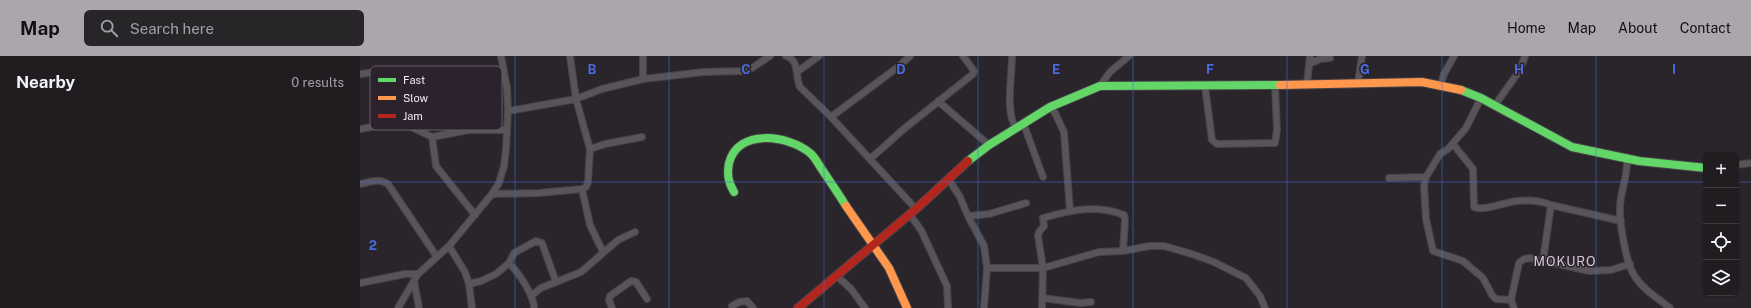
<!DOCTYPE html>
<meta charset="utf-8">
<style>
body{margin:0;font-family:"Public Sans",sans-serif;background:#282529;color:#f1f3f6}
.controls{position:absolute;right:12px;bottom:12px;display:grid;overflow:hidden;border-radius:6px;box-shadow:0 1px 3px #0004}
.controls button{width:36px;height:36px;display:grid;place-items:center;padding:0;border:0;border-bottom:1px solid #3d3a3e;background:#201c20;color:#f1f3f6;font:20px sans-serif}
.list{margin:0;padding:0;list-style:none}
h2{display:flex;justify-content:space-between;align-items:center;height:52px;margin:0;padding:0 16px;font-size:17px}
h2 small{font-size:13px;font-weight:400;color:#a2a1a5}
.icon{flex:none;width:22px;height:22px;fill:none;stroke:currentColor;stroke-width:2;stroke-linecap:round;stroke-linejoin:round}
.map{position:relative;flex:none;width:1391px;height:252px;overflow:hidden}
header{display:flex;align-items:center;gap:24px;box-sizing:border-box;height:56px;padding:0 20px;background:#aba6ac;color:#111}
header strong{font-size:19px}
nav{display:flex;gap:22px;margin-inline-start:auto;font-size:14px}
.search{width:280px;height:36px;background:#282529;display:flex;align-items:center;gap:10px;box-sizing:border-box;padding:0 14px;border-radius:6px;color:#a2a1a5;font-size:15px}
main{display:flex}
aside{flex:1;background:#201c20}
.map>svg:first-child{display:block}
</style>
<header>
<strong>Map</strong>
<div class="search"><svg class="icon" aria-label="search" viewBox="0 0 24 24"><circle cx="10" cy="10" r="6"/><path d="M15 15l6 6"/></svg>Search here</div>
<nav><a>Home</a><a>Map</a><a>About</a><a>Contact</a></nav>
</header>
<main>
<aside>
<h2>Nearby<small>0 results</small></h2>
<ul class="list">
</ul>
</aside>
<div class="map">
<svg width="1391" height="252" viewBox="0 0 1391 252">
<rect width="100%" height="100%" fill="#2a252a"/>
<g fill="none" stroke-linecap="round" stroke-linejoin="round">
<defs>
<path id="street" d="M283,0v23
M426,0c14,4 9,21 14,31l31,30 85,92
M652,0c0,19 -7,57 4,72
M949,8l11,-5 10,-1
M437,16l22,-16
M0,18l33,-4h111
M998,27l4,-27
M947,28l3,-28
M1081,28l3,-10 10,-18
M740,30l10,-14 19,-16
M845,30l7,54 5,4 58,-1 2,-13 -2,-45
M1121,42l-15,30 -18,21 -8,5 -14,23 -2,8 2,34 7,32 30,10 20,17 9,17 4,4 15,1
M578,45l51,44
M1135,49l25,-35 5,-14
M690,51l5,6 9,19 6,79
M148,55l68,-12 26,-10 41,-10 61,-7 38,-1 10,-3 18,-12
M471,61l67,-50 12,-11
M664,69l19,52
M0,73l29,-5 18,1 25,12 37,-7h37
M72,81l4,29 39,49
M1093,88l20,25 1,38c8,5 32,-5 43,-6 11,-1 24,0 34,4
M230,93l15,-5 37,-7
M1267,101c1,21 -6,31 -7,49 -1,15 6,57 14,69 8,14 24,23 36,33
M510,103l35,-31 68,-54 1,-3 -11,-15
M1376,109l15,-2
M1029,122l37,-1
M589,124l11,17 8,19 16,30 3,22 -3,40
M0,128c10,-2 19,-6 28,0l49,73
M222,133l8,36 13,27
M132,138l47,-1 43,-4 4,-2 2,-5 2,-33 -14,-50 -6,-43
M550,159l11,15 26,56 1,22
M608,160l21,-2 37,-11
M89,190l16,26 4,12 3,24
M1183,205l8,-56 70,16
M149,207c9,9 25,32 25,45
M627,212h56l56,-16 24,-1 27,-5h14l28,8 22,8 32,16 14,18 5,12
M477,220l14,13 14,19
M54,225l5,27
M0,227l45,-9h13
M109,228l12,-3 15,-7 13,-11 5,-10 22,-12 6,2 14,39
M171,240l10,-8 40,-16 37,-32 17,-8
M683,242l37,5 11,-1
M372,250l7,-4 8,-1 6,7
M38,252l20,-34 31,-28 43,-52 7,-11 5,-17 2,-17 2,-38 -1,-23 -6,-32
M252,252l-3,-8 1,-4 21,-15 5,1 11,17
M682,252l1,-40 -5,-32 1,-4 5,-6 -1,-8c28,-8 53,-14 81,-3l1,5 -2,31
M1154,252l-3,-8 8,-37 5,-4 6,-1 60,13 21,-1 19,-6"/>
<path id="fast" d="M1101,34l20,8 91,49 67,14 67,7
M608,105l21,-16 61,-38 50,-21 180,-1
M374,136c-6,-10 -7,-18 -5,-29 9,-35 59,-28 81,-10 4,3 8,10 11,15 8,12 17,25 25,38"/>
<path id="slow" d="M920,29l142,-3 39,8
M486,150l43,62 18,40"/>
<path id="jam" d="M438,252l118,-99 52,-48"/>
</defs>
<!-- street casing -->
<use href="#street" stroke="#474348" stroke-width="8"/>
<!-- fast casing -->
<use href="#fast" stroke="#474348" stroke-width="10"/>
<!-- slow casing -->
<use href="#slow" stroke="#474348" stroke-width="10"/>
<!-- jam casing -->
<use href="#jam" stroke="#474348" stroke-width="10"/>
<!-- street -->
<use href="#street" stroke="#585458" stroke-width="6"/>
<!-- fast -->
<use href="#fast" stroke="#63d668" stroke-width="8"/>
<!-- slow -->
<use href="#slow" stroke="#ff974d" stroke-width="8"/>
<!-- jam -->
<use href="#jam" stroke="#b3261e" stroke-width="8"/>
</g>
<!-- grid -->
<path fill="none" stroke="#476ddd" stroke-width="1" stroke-opacity="0.55" d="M155,0v252M309,0v252M464,0v252M618,0v252M773,0v252M927,0v252M1082,0v252M1236,0v252M0,126h1346M1376,126h15"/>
<g text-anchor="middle" stroke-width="3" stroke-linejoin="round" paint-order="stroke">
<!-- quarter labels -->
<g font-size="13" letter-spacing="1" fill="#d5c8d6" stroke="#2c222d">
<text x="1205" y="210">MOKURO</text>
</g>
</g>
<!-- legend -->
<rect x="10" y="10" width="132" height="64" rx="6" fill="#2c222d" stroke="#675e68" stroke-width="1"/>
<rect x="18" y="22" width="18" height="4" fill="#63d668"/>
<rect x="18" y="40" width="18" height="4" fill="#ff974d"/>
<rect x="18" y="58" width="18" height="4" fill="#b3261e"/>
<g font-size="11" fill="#f1ebf2">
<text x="43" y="28">Fast</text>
<text x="43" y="46">Slow</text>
<text x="43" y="64">Jam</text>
</g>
<g font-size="13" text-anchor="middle" font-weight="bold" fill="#476ddd" stroke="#2c222d" stroke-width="3" stroke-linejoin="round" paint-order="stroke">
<text x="232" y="18">B</text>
<text x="386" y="18">C</text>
<text x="541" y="18">D</text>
<text x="696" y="18">E</text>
<text x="850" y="18">F</text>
<text x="1005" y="18">G</text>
<text x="1159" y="18">H</text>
<text x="1314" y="18">I</text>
<text x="13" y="194">2</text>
</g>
</svg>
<div class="controls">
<button>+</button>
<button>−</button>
<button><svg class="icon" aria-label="locate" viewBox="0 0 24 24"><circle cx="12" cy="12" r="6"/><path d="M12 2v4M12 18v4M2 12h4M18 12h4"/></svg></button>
<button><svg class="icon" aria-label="layers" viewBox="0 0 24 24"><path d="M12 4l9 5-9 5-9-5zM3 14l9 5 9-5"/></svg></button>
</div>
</div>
</main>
